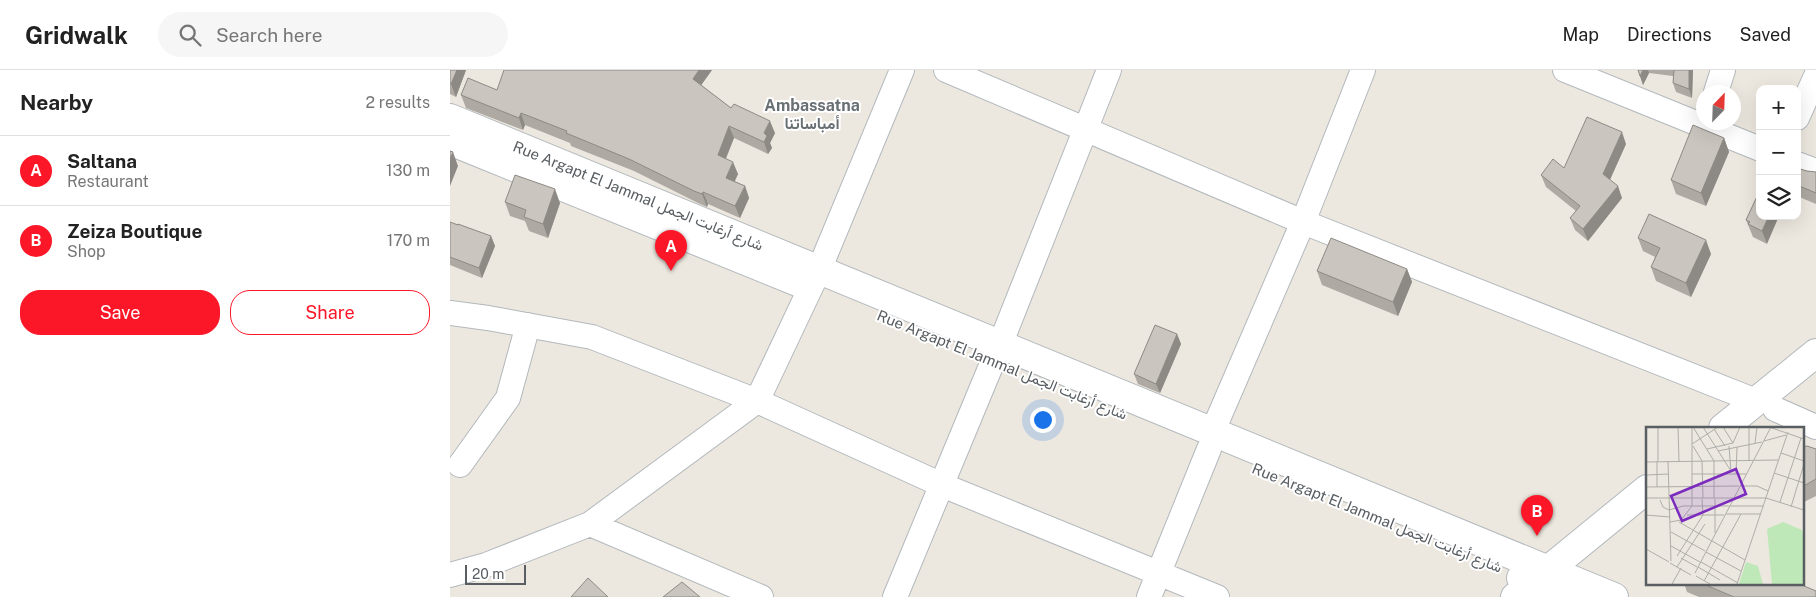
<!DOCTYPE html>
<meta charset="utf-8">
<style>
body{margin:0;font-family:"Public Sans",Vazirmatn,sans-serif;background:#f6f6f6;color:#222}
.controls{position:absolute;right:15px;top:15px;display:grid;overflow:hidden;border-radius:10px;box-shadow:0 5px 20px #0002}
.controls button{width:45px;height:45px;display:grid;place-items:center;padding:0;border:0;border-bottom:1px solid #e0e0e0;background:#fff;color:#222;font:25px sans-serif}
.compass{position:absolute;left:1246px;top:15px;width:45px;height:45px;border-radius:50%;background:#fff;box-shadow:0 5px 20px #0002;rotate:23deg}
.scale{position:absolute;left:15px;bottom:12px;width:61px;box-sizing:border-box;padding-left:5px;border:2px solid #585e62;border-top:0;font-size:14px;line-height:18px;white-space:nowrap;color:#585e62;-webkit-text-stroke:4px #fff;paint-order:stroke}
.you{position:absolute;left:592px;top:349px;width:18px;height:18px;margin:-12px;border:4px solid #fff;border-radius:50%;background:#1a73e8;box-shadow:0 0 0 8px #1a73e833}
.badge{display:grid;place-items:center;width:32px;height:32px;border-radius:50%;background:#fc1728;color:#fff;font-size:16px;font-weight:700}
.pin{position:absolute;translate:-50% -41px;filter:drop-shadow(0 1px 2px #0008)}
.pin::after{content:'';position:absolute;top:26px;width:18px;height:15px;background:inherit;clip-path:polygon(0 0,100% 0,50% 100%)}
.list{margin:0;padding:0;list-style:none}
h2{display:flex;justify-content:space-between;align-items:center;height:65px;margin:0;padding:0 20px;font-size:21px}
h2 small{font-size:16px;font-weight:400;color:#767676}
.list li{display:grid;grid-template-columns:32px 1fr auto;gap:15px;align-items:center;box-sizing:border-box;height:70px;padding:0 20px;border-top:1px solid #e0e0e0}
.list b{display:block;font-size:19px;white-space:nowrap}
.list p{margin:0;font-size:16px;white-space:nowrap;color:#767676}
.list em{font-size:16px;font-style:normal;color:#767676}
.actions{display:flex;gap:10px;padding:15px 20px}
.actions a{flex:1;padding:11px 0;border:1px solid #fc1728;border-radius:20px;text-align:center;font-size:18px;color:#fc1728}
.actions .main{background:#fc1728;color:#fff}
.icon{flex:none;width:28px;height:28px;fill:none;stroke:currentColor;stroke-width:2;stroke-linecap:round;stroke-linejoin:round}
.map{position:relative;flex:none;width:1366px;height:527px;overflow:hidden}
header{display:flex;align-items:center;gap:30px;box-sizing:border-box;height:70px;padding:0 25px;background:#fff;border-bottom:1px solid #e0e0e0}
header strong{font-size:24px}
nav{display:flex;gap:28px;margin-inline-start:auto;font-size:18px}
.search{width:350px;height:45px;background:#f6f6f6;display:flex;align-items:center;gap:12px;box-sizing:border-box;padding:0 18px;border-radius:28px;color:#767676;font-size:19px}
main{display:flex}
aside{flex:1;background:#fff}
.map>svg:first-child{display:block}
</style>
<header>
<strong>Gridwalk</strong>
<div class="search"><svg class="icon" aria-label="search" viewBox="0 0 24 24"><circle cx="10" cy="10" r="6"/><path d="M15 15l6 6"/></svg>Search here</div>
<nav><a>Map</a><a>Directions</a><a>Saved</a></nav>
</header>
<main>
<aside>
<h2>Nearby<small>2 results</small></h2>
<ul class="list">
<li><span class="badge">A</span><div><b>Saltana</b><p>Restaurant</p></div><em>130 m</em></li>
<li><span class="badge">B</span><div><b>Zeiza Boutique</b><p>Shop</p></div><em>170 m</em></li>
</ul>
<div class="actions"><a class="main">Save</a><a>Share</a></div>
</aside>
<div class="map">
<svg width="1366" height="527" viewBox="0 0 1366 527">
<rect width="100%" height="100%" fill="#ede8df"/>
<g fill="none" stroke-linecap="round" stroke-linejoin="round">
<defs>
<path id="minor" d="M496,0l357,152 453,179
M1115,0l195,79
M1266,22l7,-22
M1347,48l19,-42
M1347,94l19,7
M0,243l38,5 104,19 165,64 185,84 275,112
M550,275l109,-275
M1325,339l41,18
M762,363l91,-211 60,-152
M10,395l48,-67 20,-73
M140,454l171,73
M0,505l36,-10 104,-41 167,-123 62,-131 83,-200
M445,527l98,-236
M699,527l60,-148"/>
<path id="tertiary" d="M0,48l1164,479
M0,71l355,144
M1273,358l93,-75
M1071,508l45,19
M1065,527l132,-108"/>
</defs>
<!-- minor casing -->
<use href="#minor" stroke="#b2b8bc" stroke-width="26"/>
<!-- tertiary casing -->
<use href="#tertiary" stroke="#b2b8bc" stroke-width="30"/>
<!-- minor -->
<use href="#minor" stroke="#fff" stroke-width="24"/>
<!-- tertiary -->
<use href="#tertiary" stroke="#fff" stroke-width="28"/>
</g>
<!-- wall -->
<path fill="#aea9a3" d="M0,0h16l-10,27 -6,-3z
M262,0l-11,15 30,23 44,25 -5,10 2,5 -4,6 -34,-16 -8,21 12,15 -4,7 11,5 4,12 -9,20 -32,-14 -1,3 -9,-4 -64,-32 -63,-25 -1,-3 -45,-18 -2,5 -57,-22 -5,-13 36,-5z
M1188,0h55l-1,28 -16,-6 -3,-9v-7l-24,-3 -6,12z
M1274,68l5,14 -23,54 -30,-12 -5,-14z
M1176,74l-16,36 12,18 -34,43 -13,-11 -5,-12 6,-7 -30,-24 -5,-12 23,-7z
M1347,98l10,3 9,1v32l-19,-8z
M1310,120l7,54 -14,-7 -7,-17z
M55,132l55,1 -12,35 -19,-7 -4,-10 -15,-5z
M0,152l41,14 4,10 -13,32 -32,-13z
M1188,168l73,16 -20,43 -35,-16 -5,-14 4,-10 -12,-6z
M957,199l5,13 -14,34 -76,-31 -5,-14z
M727,264l4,10 -21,49 -22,-9 -4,-10z
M1352,377l14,2v47l-14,7z
M1234,513h113l19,14h-117l-12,-5z"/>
<!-- shaded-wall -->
<path fill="#8d8a85" d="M7,0h9l-10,27 -5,-13z
M249,0h13l-15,21 -4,-12z
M1193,0h5l1,3 -6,12 -3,-9z
M1239,0h4l-1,28 -3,-9z
M71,43l4,12 -2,5 -4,-12z
M320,51l5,12 -5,10 2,5 -4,6 -4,-12v-9z
M279,56l5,12 -12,29 -4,-12z
M1172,62l4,12 -19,42 -4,-12z
M1274,68l5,14 -23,54 -5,-13z
M3,82l5,14 -8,20v-27z
M283,92l5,12 -7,16 -5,-12z
M295,116l4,12 -9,20 -5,-12z
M1168,116l4,12 -34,43 -5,-12z
M105,119l5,14 -12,35 -5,-14z
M253,122l5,12 -1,3 -5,-13z
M1319,146h10l-12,28 -5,-13z
M41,166l4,10 -13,32 -3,-10z
M1256,170l5,14 -20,43 -5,-14z
M957,199l5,13 -14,34 -5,-14z
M727,264l4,10 -21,49 -4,-9z"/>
<!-- building -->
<path fill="#cac5be" stroke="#8d8a85" d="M0,0h7l-6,14h-1z
M54,0h195l-6,9 38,29 3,-4 36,17 -6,12 3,3 -3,6 -35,-16 -11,29 15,7 -7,16 19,8 -10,20 -32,-14 -1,2 -8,-3 -65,-32 -63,-26 1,-2 -46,-18 -2,5 -58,-23 7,-17 29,12z
M1188,0h5l-3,6z
M1224,0h15v19l-16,-6z
M1137,47l35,15 -19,42 15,12 -35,43 -13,-11 10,-12 -39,-31 12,-16 11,9z
M1243,55l31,13 -23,55 -30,-13z
M0,81l3,1 -3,7z
M1347,98l10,3 9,1v21l-19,-8z
M65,105l40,14 -12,35 -19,-7 2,-7 -21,-8z
M1310,120v26h9l-7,15 -14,-7 2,-2 -4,-2z
M1199,144l57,26 -20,43 -35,-16 9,-19 -22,-10z
M0,152l8,3v-1l33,12 -12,32 -29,-11z
M881,168l76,31 -14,33 -76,-31z
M705,255l22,9 -21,50 -22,-10z
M1357,376l9,3v30l-14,8v-40z
M138,508l20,19h-37z
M232,512l18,15h-37z
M1251,513h96l19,8v6h-82z"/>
<g text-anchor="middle" stroke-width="4" stroke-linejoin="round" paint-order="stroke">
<!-- street labels -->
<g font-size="15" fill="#585e62" stroke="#fff">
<text transform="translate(188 126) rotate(22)" y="5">Rue Argapt El Jammal شارع أرغابت الجمل</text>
<text transform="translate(552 295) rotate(22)" y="5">Rue Argapt El Jammal شارع أرغابت الجمل</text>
<text transform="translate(927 448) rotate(22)" y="5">Rue Argapt El Jammal شارع أرغابت الجمل</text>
</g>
<!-- neighbourhood labels -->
<g font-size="16" font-weight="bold" fill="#697074" stroke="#fff">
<text x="362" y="41">Ambassatna<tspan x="362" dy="18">أمباساتنا</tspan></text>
</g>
</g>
<!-- overview -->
<g transform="translate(1196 357)">
<rect width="158" height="158" fill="#ede8df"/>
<path d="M137,95l19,8 1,5v49h-31l-5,-55zM100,135l12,4 5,18h-24z" fill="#bfe8b8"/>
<path fill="none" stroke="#adada9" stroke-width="1" d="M12,0v34M32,0l1,34M47,0l21,34v37M57,0l28,44M77,0l10,16M103,0v33M123,0l35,12M68,2l11,17M118,14l22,-6M109,16l2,-16M46,17l26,-17M47,19l9,15 1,37M83,19l2,26M61,22l26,-6 7,-16M72,24l44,-9M135,26l23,8M11,34v26M22,34l3,100M0,35l132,-2M128,46l30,10M46,47h54M90,47l1,-27M0,48l23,-1M0,55v16M94,59h17l11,5M0,60l93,-1M0,71h120l38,12M69,72v34M0,73v15M14,73l3,7 6,3 14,-4h46M134,75l21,-64M84,79h34M145,80l13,-43M80,87h35M0,88l24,2M41,88h37M24,95l11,-2 11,-14v-79M33,95l66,38M25,105l34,19M25,119l29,16M0,122l23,13M60,125l35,19M31,129l26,-41 -1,-16M35,131l16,9M55,135l37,21M24,136l21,12M31,140l28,-43M52,140l22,13M49,146l76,-146M50,149l14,8M58,154l37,-67M26,157l9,-16M91,157l51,-152"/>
<path fill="#7b2cbf" fill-opacity="0.15" stroke="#7b2cbf" stroke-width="2.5" d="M90,42l10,25 -64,27 -11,-25z"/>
<rect width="158" height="158" fill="none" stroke="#585e62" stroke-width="2.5"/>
</g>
</svg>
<div class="controls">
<button>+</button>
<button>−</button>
<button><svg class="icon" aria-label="layers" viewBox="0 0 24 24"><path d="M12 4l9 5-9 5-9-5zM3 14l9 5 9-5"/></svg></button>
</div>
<svg class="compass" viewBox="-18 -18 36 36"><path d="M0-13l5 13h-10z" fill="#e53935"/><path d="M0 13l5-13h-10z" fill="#767676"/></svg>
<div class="scale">20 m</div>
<div class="you"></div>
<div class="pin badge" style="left:221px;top:201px">A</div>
<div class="pin badge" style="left:1087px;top:466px">B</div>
</div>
</main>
